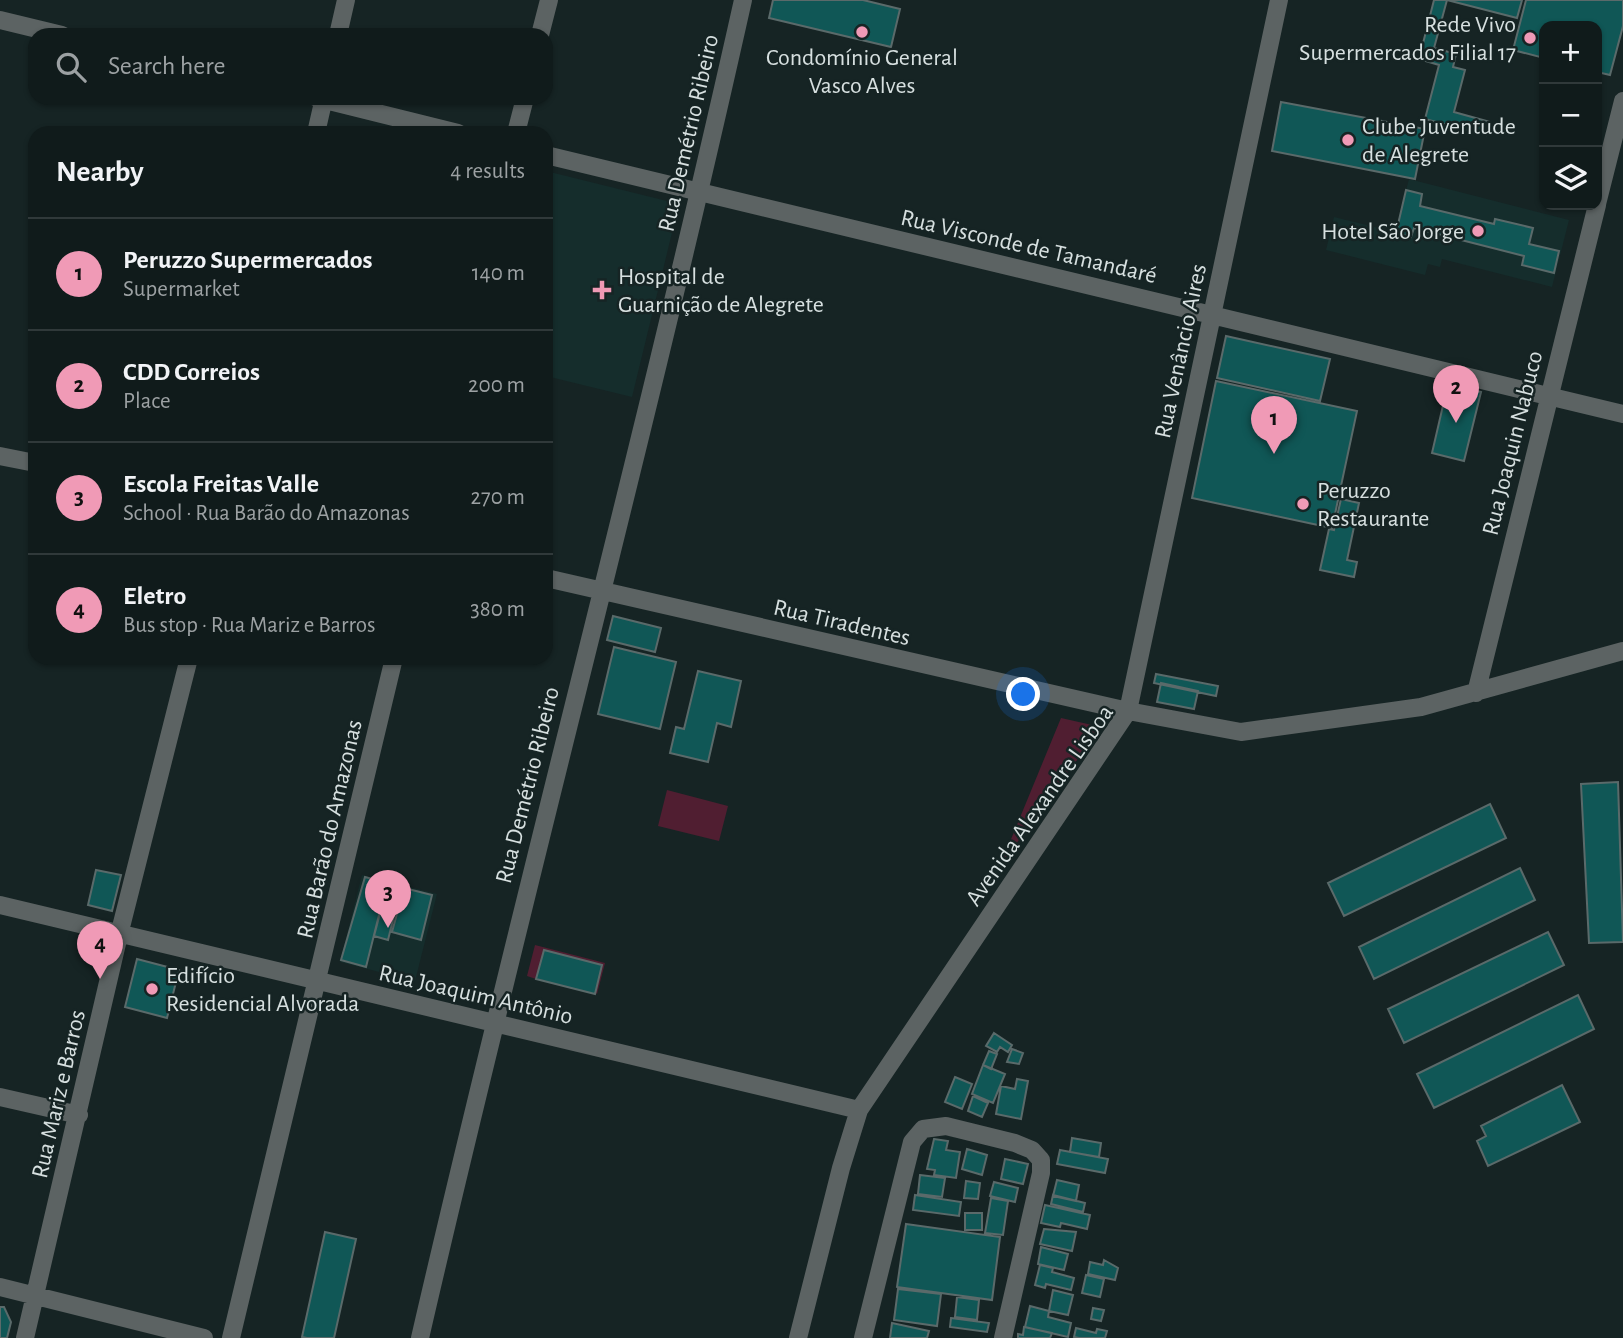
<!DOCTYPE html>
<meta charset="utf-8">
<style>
body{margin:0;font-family:"Alegreya Sans",sans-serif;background:#192424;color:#f1f3f6}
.controls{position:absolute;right:21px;top:21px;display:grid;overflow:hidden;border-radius:14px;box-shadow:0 2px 5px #0004}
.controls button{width:63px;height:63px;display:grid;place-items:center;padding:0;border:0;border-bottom:2px solid #30393a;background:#101b1b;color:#f1f3f6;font:35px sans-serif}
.you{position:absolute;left:1024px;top:695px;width:24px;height:24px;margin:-18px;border:5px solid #fff;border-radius:50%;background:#1a73e8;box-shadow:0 0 0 10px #1a73e833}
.badge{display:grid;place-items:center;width:46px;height:46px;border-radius:50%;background:#f09ab6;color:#111;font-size:23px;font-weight:700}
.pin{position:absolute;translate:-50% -58px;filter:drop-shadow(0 2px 4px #0008)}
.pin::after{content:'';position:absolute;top:37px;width:24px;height:21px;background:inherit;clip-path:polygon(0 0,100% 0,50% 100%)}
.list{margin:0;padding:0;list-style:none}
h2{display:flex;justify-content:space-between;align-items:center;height:91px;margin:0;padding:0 28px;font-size:30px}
h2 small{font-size:23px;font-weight:400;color:#9ca1a3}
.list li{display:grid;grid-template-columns:46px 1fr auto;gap:21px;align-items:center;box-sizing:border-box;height:112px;padding:0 28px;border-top:2px solid #30393a}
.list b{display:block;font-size:26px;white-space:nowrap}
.list p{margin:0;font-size:23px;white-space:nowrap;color:#9ca1a3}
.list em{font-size:23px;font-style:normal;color:#9ca1a3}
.icon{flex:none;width:38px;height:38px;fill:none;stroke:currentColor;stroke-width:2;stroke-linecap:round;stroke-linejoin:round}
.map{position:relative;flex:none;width:1623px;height:1338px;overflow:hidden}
.search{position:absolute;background:#101b1b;box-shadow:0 2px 5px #0004;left:28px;top:28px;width:525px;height:77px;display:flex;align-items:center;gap:18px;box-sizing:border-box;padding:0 24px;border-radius:21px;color:#9ca1a3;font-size:26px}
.panel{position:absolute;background:#101b1b;box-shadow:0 2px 5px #0004;left:28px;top:126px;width:525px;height:539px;border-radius:21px}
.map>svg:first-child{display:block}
</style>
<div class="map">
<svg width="1623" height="1338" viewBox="0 0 1623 1338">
<rect width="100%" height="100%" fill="#162424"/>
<!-- built -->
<path fill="#152d2c" d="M546,171l133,33 -47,193 -86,-21z
M1409,179l160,41 -17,67 -110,-28 -2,8 -12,-3 -3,11 -99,-25 8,-33 61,15z
M362,875l75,19 -22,87 -75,-19z"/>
<!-- green -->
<path fill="#501e31" d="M1061,718l40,9 -101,139z
M667,790l61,16 -9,35 -61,-15z
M535,945l70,18 -8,31 -53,-44 -8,29 -9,-3z"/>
<!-- building -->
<path fill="#105756" stroke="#5a6a6a" stroke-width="2" d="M773,0h90l37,9 -9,38 -122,-29z
M1434,0h13l-13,48 22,6 -3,13 12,3 -11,42 36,10 -4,13 -61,-16 14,-54 -20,-6z
M1447,0h75l-5,18z
M1526,0h97v26l-13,49 -13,-3v-46h-53v32l-31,-8z
M1281,102l144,27 -10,50 -143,-28z
M1406,190l16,4 -2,12 74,18 1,-5 38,9 -4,16 30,7 -5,22 -32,-8 2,-9 -110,-28 -3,9 -15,-4z
M1226,336l104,23 -10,42 -103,-23z
M1216,381l141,30 -25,117 -140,-30z
M1448,384l33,8 -17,69 -32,-8z
M1341,499l18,4 -12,57 10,2 -3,15 -34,-7 9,-41 5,1z
M613,616l48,12 -6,24 -48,-12z
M614,647l62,15 -16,67 -62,-15z
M698,671l43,10 -10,46 -14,-4 -9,39 -38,-9 6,-26 8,2z
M1156,674l62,12 -2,10 -62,-13z
M1161,683l37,8 -4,18 -37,-7z
M1618,782l5,160 -34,1 -8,-159z
M1490,804l16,34 -162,78 -16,-33z
M1520,868l15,32 -161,79 -15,-32z
M96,870l25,5 -9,36 -24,-6z
M365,877l22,6 -21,84 -25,-7z
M388,883l13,4 -13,53 -14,-4z
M404,888l28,7 -11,45 -29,-8z
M1548,932l16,33 -160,78 -16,-34z
M544,950l58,15 -7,29 -59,-15z
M137,959l42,11 -12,48 -42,-11z
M1578,995l16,34 -160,79 -17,-34z
M994,1033l18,12 -4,7 -8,-5 -3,5 -11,-6z
M1012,1049l11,4 -4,11 -12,-2z
M989,1051l8,3 -6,15 -8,-4z
M983,1065l22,9 -12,29 -21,-9z
M955,1077l17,7 -10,25 -17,-7z
M1017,1079l11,2 -7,38 -25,-5 5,-28 14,3z
M1562,1085l18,37 -92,44 -11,-25 9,-5 -5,-10z
M973,1096l15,7 -6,14 -14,-6z
M1072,1138l29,5 -2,14 -29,-5z
M934,1139l14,2 -2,9 14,2 -4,26 -22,-3 1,-5 -8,-1z
M967,1149l20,6 -5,20 -20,-6z
M1060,1150l48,9 -3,14 -48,-9z
M1005,1159l23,5 -5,20 -22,-5z
M920,1175l25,3 -3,19 -24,-3z
M1057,1180l22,5 -3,16 -23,-5z
M966,1181l14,2 -2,16 -14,-1z
M994,1182l24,6 -3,14 -25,-6z
M915,1195l46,7 -2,14 -46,-6z
M1053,1195l32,8 -2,9 -32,-8z
M991,1198l17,3 -5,34 -18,-2z
M1045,1205l45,10 -3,14 -26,-6 -1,4 -19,-4z
M965,1213h17v17h-17z
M906,1224l94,13 -8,63 -95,-13z
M1044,1229l32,3 -4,19 -32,-7z
M325,1232l31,7 -22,99h-27l-5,-1z
M1041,1247l27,7 -4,16 -26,-6z
M1104,1260l14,8 -3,12 -27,-6 2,-12 13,3z
M1040,1265l13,3 -1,4 22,6 -3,12 -25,-6 -1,4 -10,-3z
M1086,1275l18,4 -4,18 -18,-4z
M898,1289l43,5 -4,32 -43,-6z
M1053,1290l20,5 -5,20 -19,-4z
M957,1297l22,3 -2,20 -22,-3z
M1030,1306l19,5 -1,6 23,6 -3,14 -43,-10z
M0,1307h4l7,15 -4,16h-7z
M1093,1308l11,2 -3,11 -10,-2z
M951,1318l38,5 -2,9 -37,-5z
M892,1323l37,8 -2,7h-37z
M1024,1327l28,6 -2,5h-32v-4l5,1z
M1076,1328l20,5 1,-4 10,2 -2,7h-26l-5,-1z"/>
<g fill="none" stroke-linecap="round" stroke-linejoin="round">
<!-- minor -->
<path stroke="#5c6363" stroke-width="18" d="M0,20l62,15
M338,35l8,-35
M540,35l9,-35
M317,98l141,35
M316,133l8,-35
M516,133l9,-35
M546,155l1077,259
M1597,204l26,-103
M0,456l35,7
M546,578l582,133 113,21 180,-25 202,-56
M1476,693l121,-488
M0,905l859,205
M0,1097l79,18
M0,1287l204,51
M25,1338l94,-403 70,-277
M231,1338l163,-680
M420,1338c103,-447 223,-890 323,-1338
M798,1338l43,-170 18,-58 269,-399 151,-711
M863,1338l49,-196 11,-13 23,-3 69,17 17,7 9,10v13l-38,165"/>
</g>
<!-- markers -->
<g fill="#f09ab6" stroke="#162424" stroke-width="2.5">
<circle cx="862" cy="32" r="7"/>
<circle cx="1530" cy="38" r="7"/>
<circle cx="1348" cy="140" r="7"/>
<circle cx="1478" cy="231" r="7"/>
<path d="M598.5 279.5h7v7h7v7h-7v7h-7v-7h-7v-7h7z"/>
<circle cx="1303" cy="504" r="7"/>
<circle cx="152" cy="989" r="7"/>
</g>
<g text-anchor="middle" stroke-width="5" stroke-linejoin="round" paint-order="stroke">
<!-- poi labels -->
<g font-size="24" fill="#d7e0e0" stroke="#162424" text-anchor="start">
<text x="1516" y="32" text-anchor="end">Rede Vivo<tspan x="1516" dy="28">Supermercados Filial 17</tspan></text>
<text x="862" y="65" text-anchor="middle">Condomínio General<tspan x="862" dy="28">Vasco Alves</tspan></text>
<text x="1362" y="134">Clube Juventude<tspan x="1362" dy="28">de Alegrete</tspan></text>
<text x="1464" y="239" text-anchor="end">Hotel São Jorge</text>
<text x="618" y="284">Hospital de<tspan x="618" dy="28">Guarnição de Alegrete</tspan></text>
<text x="1317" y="498">Peruzzo<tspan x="1317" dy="28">Restaurante</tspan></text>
<text x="166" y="983">Edifício<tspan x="166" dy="28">Residencial Alvorada</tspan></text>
</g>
<!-- street labels -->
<g font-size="24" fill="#d7e0e0" stroke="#162424">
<text transform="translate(688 133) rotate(-77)" y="8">Rua Demétrio Ribeiro</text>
<text transform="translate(1029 246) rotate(13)" y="8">Rua Visconde de Tamandaré</text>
<text transform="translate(1180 351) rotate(-78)" y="8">Rua Venâncio Aires</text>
<text transform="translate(1512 443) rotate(-76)" y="8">Rua Joaquin Nabuco</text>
<text transform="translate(842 622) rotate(13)" y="8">Rua Tiradentes</text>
<text transform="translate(527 785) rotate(-76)" y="8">Rua Demétrio Ribeiro</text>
<text transform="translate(1039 805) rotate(-55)" y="8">Avenida Alexandre Lisboa</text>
<text transform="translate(329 829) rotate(-77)" y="8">Rua Barão do Amazonas</text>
<text transform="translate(476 994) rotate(13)" y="8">Rua Joaquim Antônio</text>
<text transform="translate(58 1094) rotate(-77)" y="8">Rua Mariz e Barros</text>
</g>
</g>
</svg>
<div class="controls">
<button>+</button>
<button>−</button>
<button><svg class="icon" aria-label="layers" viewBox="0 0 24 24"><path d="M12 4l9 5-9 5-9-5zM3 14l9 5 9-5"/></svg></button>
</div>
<div class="you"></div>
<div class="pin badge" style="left:1274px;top:454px">1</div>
<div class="pin badge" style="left:1456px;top:423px">2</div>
<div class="pin badge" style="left:388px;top:928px">3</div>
<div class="pin badge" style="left:100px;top:979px">4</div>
<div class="search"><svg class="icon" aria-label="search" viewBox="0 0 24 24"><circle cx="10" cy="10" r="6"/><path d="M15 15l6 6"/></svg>Search here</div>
<section class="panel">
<h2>Nearby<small>4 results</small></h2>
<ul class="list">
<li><span class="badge">1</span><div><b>Peruzzo Supermercados</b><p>Supermarket</p></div><em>140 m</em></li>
<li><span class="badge">2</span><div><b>CDD Correios</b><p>Place</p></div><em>200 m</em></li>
<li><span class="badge">3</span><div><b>Escola Freitas Valle</b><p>School · Rua Barão do Amazonas</p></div><em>270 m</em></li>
<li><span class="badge">4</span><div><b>Eletro</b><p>Bus stop · Rua Mariz e Barros</p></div><em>380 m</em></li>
</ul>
</section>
</div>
